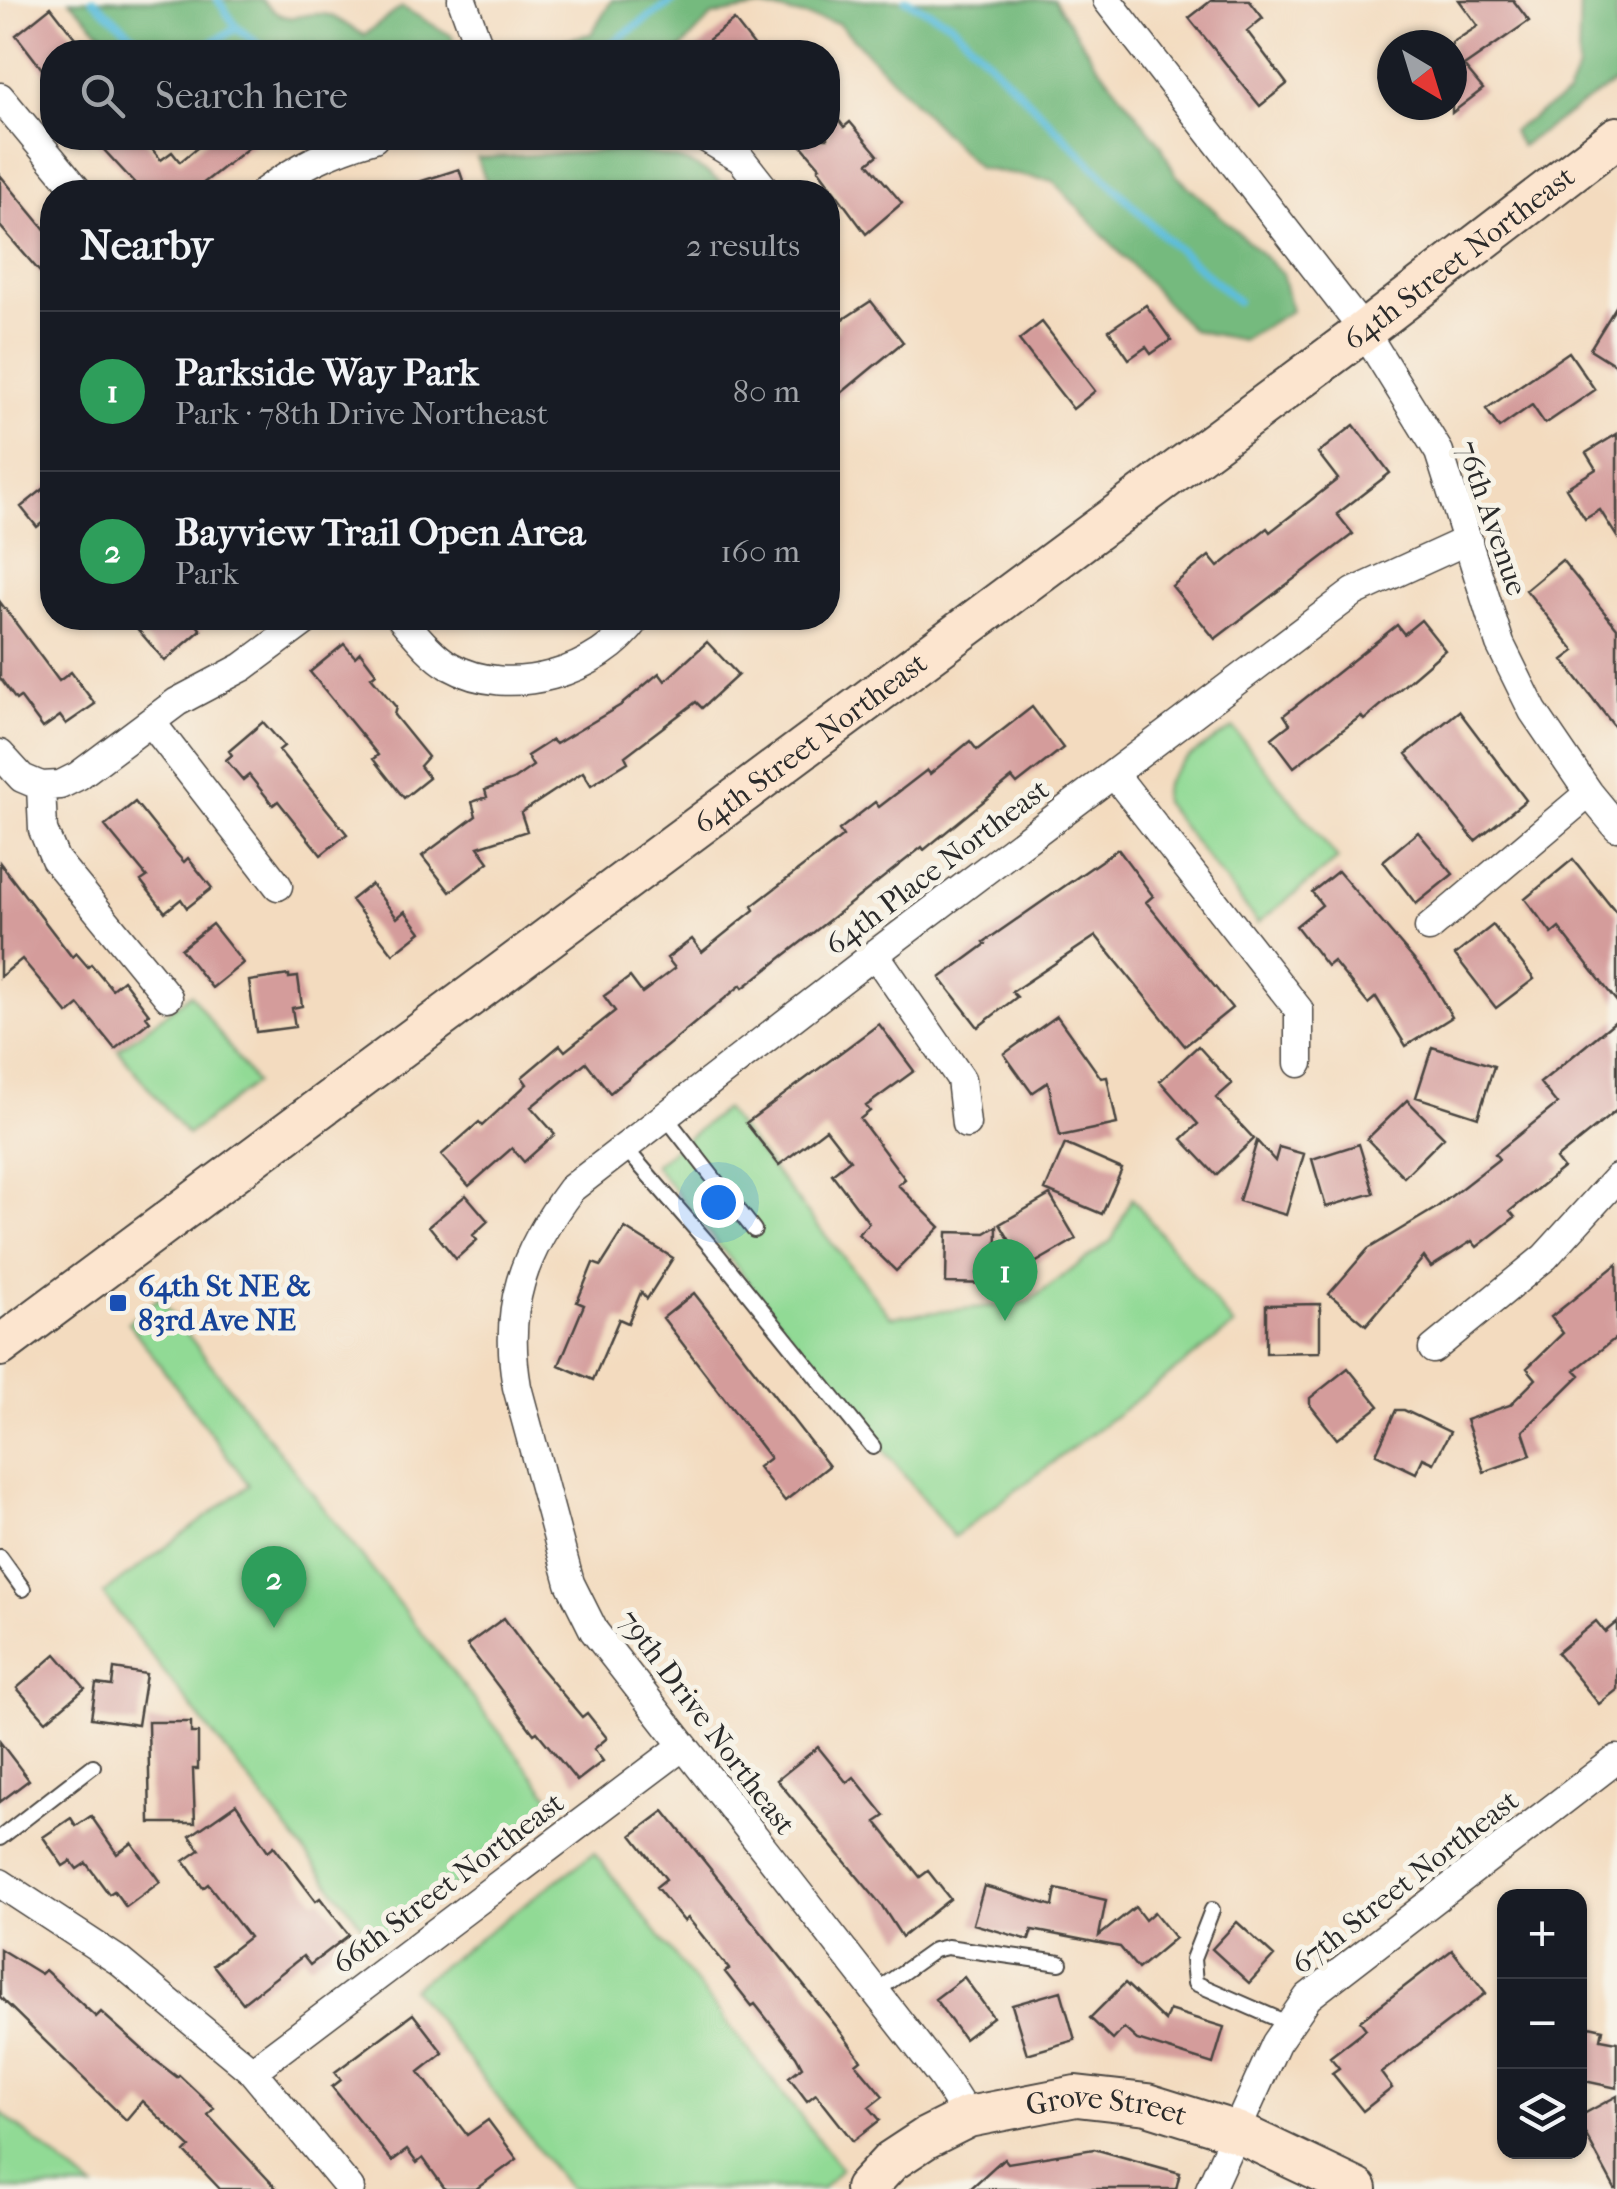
<!DOCTYPE html>
<meta charset="utf-8">
<style>
body{margin:0;font-family:"IM FELL French Canon",serif;background:#242831;color:#f1f3f6}
.controls{position:absolute;right:30px;bottom:30px;display:grid;overflow:hidden;border-radius:20px;box-shadow:0 2px 8px #0004}
.controls button{width:90px;height:90px;display:grid;place-items:center;padding:0;border:0;border-bottom:2px solid #363941;background:#171b24;color:#f1f3f6;font:50px sans-serif}
.compass{position:absolute;left:1377px;top:30px;width:90px;height:90px;border-radius:50%;background:#171b24;box-shadow:0 2px 8px #0004;rotate:142deg}
.you{position:absolute;left:718px;top:1202px;width:35px;height:35px;margin:-25px;border:8px solid #fff;border-radius:50%;background:#1a73e8;box-shadow:0 0 0 15px #1a73e833}
.badge{display:grid;place-items:center;width:65px;height:65px;border-radius:50%;background:#1f6fb2;color:#fff;font-size:32px;font-weight:700}
.pin{position:absolute;translate:-50% -82px;filter:drop-shadow(0 2px 5px #0008)}
.pin::after{content:'';position:absolute;top:52px;width:35px;height:30px;background:inherit;clip-path:polygon(0 0,100% 0,50% 100%)}
.list{margin:0;padding:0;list-style:none}
h2{display:flex;justify-content:space-between;align-items:center;height:130px;margin:0;padding:0 40px;font-size:42px}
h2 small{font-size:32px;font-weight:400;color:#9ea1a6}
.list li{display:grid;grid-template-columns:65px 1fr auto;gap:30px;align-items:center;box-sizing:border-box;height:160px;padding:0 40px;border-top:2px solid #363941}
.list b{display:block;font-size:38px;white-space:nowrap}
.list p{margin:0;font-size:32px;white-space:nowrap;color:#9ea1a6}
.list em{font-size:32px;font-style:normal;color:#9ea1a6}
.icon{flex:none;width:55px;height:55px;fill:none;stroke:currentColor;stroke-width:2;stroke-linecap:round;stroke-linejoin:round}
.map{position:relative;flex:none;width:1617px;height:2189px;overflow:hidden}
.search{position:absolute;background:#171b24;box-shadow:0 2px 8px #0004;left:40px;top:40px;width:800px;height:110px;display:flex;align-items:center;gap:25px;box-sizing:border-box;padding:0 35px;border-radius:40px;color:#9ea1a6;font-size:38px}
.panel{position:absolute;background:#171b24;box-shadow:0 2px 8px #0004;left:40px;top:180px;width:800px;height:450px;border-radius:40px}
.map>svg:first-child{display:block}
</style>
<div class="map">
<svg width="1617" height="2189" viewBox="0 0 1617 2189">
<rect width="100%" height="100%" fill="#f7f3e8"/>
<filter id="ink" filterUnits="userSpaceOnUse"><feTurbulence type="fractalNoise" baseFrequency=".01" numOctaves="2"/><feDisplacementMap in="SourceGraphic" scale="20" xChannelSelector="R" yChannelSelector="G"/><feConvolveMatrix kernelMatrix="1 2 1 2 8 2 1 2 1" color-interpolation-filters="sRGB"/></filter>
<filter id="wash" filterUnits="userSpaceOnUse"><feTurbulence type="fractalNoise" baseFrequency=".0048" numOctaves="4" result="noise"/><feDisplacementMap in="SourceGraphic" scale="40" xChannelSelector="R" yChannelSelector="G"/><feGaussianBlur stdDeviation="2.25" result="paint"/><feColorMatrix in="noise" values="0 0 0 0 0 0 0 0 0 0 0 0 0 0 0 0 0 1.4 0 .05"/><feComposite in="paint" operator="in"/></filter>
<g filter="url(#wash)">
<rect width="100%" height="100%" fill="#f3dbbf"/>
<!-- green -->
<path fill="#91da95" stroke="#5e8260" stroke-width="2.5" d="M1233,728l105,131 -80,64 -95,-121c-4,-35 45,-56 70,-74z
M191,994l64,89 -68,52 -69,-85z
M724,1109l167,208 137,-15 84,-62 20,-42 102,128 -280,211 -300,-372z
M159,1298l400,510 -183,135 -273,-349 146,-109 -121,-163z
M594,1853l247,315 -19,21h-253l-157,-201z
M0,2112l94,77h-94z"/>
<!-- forest -->
<path fill="#74ba7e" stroke="#507254" stroke-width="2.5" d="M70,0h192c28,32 36,9 66,15 11,3 25,15 36,20l38,-28 50,29 3,16h-336z
M612,0h442l39,59 68,86 14,29 107,99 9,38 -49,29 -50,-10 -139,-149 -75,-13 -140,-145 -76,-16 -50,9 -34,36h-167l80,-18z
M1580,0h37v81l-96,65 -9,-15 55,-36 11,-26z
M627,150c44,6 71,9 104,42h-241l-13,-34z"/>
<g fill="none" stroke-linecap="round" stroke-linejoin="round">
<!-- stream -->
<path stroke="#5dbddb" stroke-width="8" d="M93,0l59,52
M218,0l19,28
M906,0l45,23 213,214 73,64
M195,52l42,-24 32,24
M584,52l25,-7 65,-45"/>
</g>
<g id="blocks">
<!-- building -->
<path fill="#d49c9b" d="M1212,0h37l14,18 -16,13 40,53 -27,22 -71,-88z
M1459,0h54l16,21 -65,45 19,23 -31,24v-70l26,-17z
M51,7l35,45h-34v30l-36,-47z
M734,20l25,32h-66z
M828,106l16,21 6,-5 28,33 -10,8 34,40 -36,31 -48,-65 2,-2 -25,-29h33z
M93,138h50l18,22 11,-8 8,10 29,-24h52l-69,54h-49z
M459,169l8,23h-67v-4z
M0,175l52,63v48l-52,-60z
M871,301l32,41 -75,62v-67l11,-9 -3,-4z
M1146,305l25,35 -20,14 -5,-7 -17,12 -20,-29z
M1617,305v61l-27,-17z
M1042,322l53,69 -22,18 -54,-69z
M1569,352l26,38 -50,34 -13,-19 -33,23 -13,-19z
M1354,425l36,48 -53,41 16,20 -138,105 -43,-53 37,-30 9,11 49,-39 3,4 68,-53 -20,-26z
M1617,434v103l-17,-27 -15,9 -19,-31 30,-19 -10,-16z
M52,482v33l-15,12 -16,-20z
M1562,560l55,68v102l-54,-70 12,-9 -49,-61z
M0,602l59,79 12,-9 24,32 -29,20 -6,-8 -17,12 -23,-31 -4,3 -16,-22z
M128,618h63l10,12 -36,31z
M1421,620l24,30 -81,70 -3,-4 -67,51 -22,-29 18,-14 -6,-9 113,-90 7,9z
M707,642l31,33 -36,33 -6,-6 -71,54 3,6 -37,23 -8,-13 -62,41 6,18 -49,16 11,15 -39,30 -28,-36 54,-40 -4,-14 15,-5 -2,-7 28,-10 20,-14 -6,-10 25,-16 4,4 65,-39 38,-32 6,8z
M344,644l11,13 5,-5 16,21 -5,4 25,30 -2,8 34,42 -8,9 9,12 -25,20 -31,-39 5,-4 -68,-83z
M1032,707l31,41 -46,36 -5,-6 -88,72 -2,-3 -179,141 -2,-3 -131,108 -24,-31 -55,45 24,27 -31,28 -12,-14 -43,38 -28,-31 38,-33 3,4 45,-42 -5,-7 38,-32 5,6 50,-40 -11,-15 26,-19 12,16 33,-25 -8,-10 25,-19 10,13 52,-42 -2,-4 91,-70 -4,-6 36,-28 4,5 48,-37 3,4 40,-33 7,9z
M1459,711l67,89 -51,41 -69,-87z
M263,722l21,24 -5,4 68,84 -26,21 -43,-54 -5,4 -24,-30 -6,5 -17,-20 6,-5 -3,-4z
M135,802l41,51 8,9 4,-4 24,30 -25,20 -6,-9 -16,13 -24,-31 6,-4 -42,-51z
M1418,832l35,42 -37,30 -33,-43z
M1118,849l35,47 -7,6 86,106 -47,38 -89,-110 -84,56 5,5 -39,30 -38,-49 46,-34 -2,-2z
M1573,859l44,55v88l-58,-74 -7,6 -27,-35z
M0,863l72,94 4,-4 12,14 3,-3 21,25 11,-9 26,34 -3,2 4,5 -35,28 -36,-44 -11,9 -46,-55 -22,18z
M1338,871l89,104 25,42 -46,29 -30,-49 -8,7 -35,-43 -6,5 -31,-40 26,-21 -10,-13z
M371,884l26,34 8,-7 16,21 -28,22 -42,-54z
M212,924l31,39 -31,25 -31,-39z
M1493,925l41,54 -38,29 -41,-53z
M289,975v3l9,-1 4,29 -10,2 3,19 -39,5 -7,-51z
M1057,1016l44,62 6,-1 10,47 -57,12 -12,-54 -16,11 -28,-39z
M1617,1020v90l-61,49 7,9 -53,43 5,6 -38,30 -5,-6 -41,26 -7,-10 -58,68 -37,-31 39,-45 68,-41 63,-49 -4,-5 62,-50 -17,-21z
M879,1024l35,47 -48,35 4,5 -10,8 45,60 -7,6 42,42 -44,44 -38,-37 11,-11 -37,-49 18,-14 -24,-31 -47,36 -33,-42z
M1198,1046l34,38 -16,14 38,41 -38,36 -34,-36 16,-15 -38,-43z
M1432,1047l62,19 -16,51 -62,-20z
M1407,1100l37,37 -40,40 -37,-38z
M1257,1141l18,20 4,-14 25,7 -18,61 -47,-14z
M1065,1144l57,25 -20,45 -57,-24z
M1359,1144l15,49 -48,14 -14,-48z
M466,1195l22,26 -15,14 4,5 -21,19 -27,-33z
M1050,1195l26,44 -50,29 -26,-44z
M997,1226l-1,58 -50,-1 1,-51 38,1z
M625,1228l48,30 -26,41 -6,-7 -13,31 -9,-4 -26,61 -34,-15 25,-60 -7,-3 16,-39 8,3z
M1617,1264v73l-42,33 5,5 -57,56 8,24 -47,17 -18,-52 44,-15 26,-26 -9,-11 36,-35 -12,-16z
M694,1293l135,173 -44,35 -27,-34 12,-9 -107,-140z
M1320,1304v48l-54,1v-48z
M1348,1368l31,38 -42,33 -27,-34v-7z
M1396,1410h8l46,22 -16,31 -11,-5 -7,15 -40,-19z
M504,1618l35,48 43,51 5,-4 20,25 -13,11 9,12 -26,20 -40,-49 -3,2 -67,-89z
M1596,1621l9,11 12,-10v68l-18,14 -42,-51z
M56,1654l29,34 -39,33 -29,-33z
M114,1669l32,5 -8,51 -47,-7 5,-34 16,2z
M148,1722h43v11h7v36h-5l2,54h-45z
M0,1742l29,38 -29,22z
M818,1747l29,36 7,-6 31,39 -9,6 44,55 8,-6 22,28 -48,38 -20,-31 -105,-126z
M236,1804l32,47 6,-5 42,55 4,-3 29,37 -39,30 -7,-9 -60,47 -30,-38 36,-28 -41,-53 -5,4 -19,-27 16,-11 -10,-14z
M664,1811l173,216 24,33 -5,4 27,32 -14,11 11,13 -27,21 -37,-47 -9,7 -18,-24 13,-10 -6,-11 -41,-52 -3,2 -27,-34 4,-3 -41,-51 -4,3 -28,-34 10,-8 -34,-44z
M91,1816l26,38 15,-11 28,39 -34,25 -12,-16 -5,3 -23,-31 -9,6 -6,-8 -8,5 -20,-29 28,-19 5,8z
M984,1886l69,20 3,-17 50,11 -7,36 36,-29 10,13 9,-8 21,26 -37,31 -18,-22 -88,-17 -3,10 -56,-16z
M1237,1922l37,34 -25,27 -37,-34z
M0,1949l41,25 4,-4 51,47 5,-5 50,45 26,20 2,-2 35,33 -6,7 69,74h-57l-35,-37 5,-5 -48,-46 -16,19 -126,-123z
M1452,1950l34,43 -105,80 11,15 -29,23 -31,-38 7,-5 -9,-11 36,-28 -6,-8z
M964,1977l29,40 -29,22 -29,-40z
M1125,1983l40,38 4,-11 55,17 -11,37 -76,-24 -13,-12 -11,12 -23,-22z
M1061,1991l14,49 -48,14 -15,-49z
M413,2014l30,39 -24,19 48,63 21,-15 29,39 -41,30h-31l-22,-31 -6,5 -10,-13 -15,11 -60,-74 9,-7 -6,-8z
M1580,2024l23,5 -2,10 16,3v46l-37,-8z
M1617,2096v93h-2l-35,-65v-8z
M1094,2149l86,24 -4,16h-206l34,-31 4,5z"/>
</g>
</g>
<g filter="url(#ink)">
<use href="#blocks" fill-opacity="0" stroke="#494541" stroke-width="2.5"/>
<g fill="none" stroke-linecap="round" stroke-linejoin="round">
<defs>
<path id="lane" d="M665,1116l89,114
M625,1148l87,100 161,199
M0,1557l23,32
M0,1838l93,-72
M1212,1910l-19,49 2,24 94,41
M875,1992l59,-42 13,-3 113,16"/>
<path id="street" d="M462,0l19,52
M1107,0l257,331 75,121 61,192 33,67 56,82 28,34
M0,97l79,95
M706,138l35,21 26,33
M264,192c35,-26 68,-42 110,-54
M401,618c14,16 30,37 49,48 60,34 150,6 187,-48
M151,722l127,164
M0,754l22,24 19,8 2,44 12,29 113,138
M1114,774l185,236v53
M41,786l19,-1 18,-9 99,-74 66,-35 66,-49
M1429,928l160,-135
M875,954l86,125 5,45
M1433,1349l112,-92 72,-79
M0,1883l119,78 133,110 98,118
M252,2071l431,-325
M968,2117l-25,-39 -349,-447 -24,-48 -53,-196c-14,-81 6,-134 54,-198l304,-235 479,-362 114,-52
M1210,2189l66,-146 32,-46 309,-238"/>
<g id="secondary">
<path id="s1" d="M0,1346l1364,-1015 253,-194"/>
<path id="s2" d="M865,2189l26,-28 35,-23 42,-21 108,-21 71,8 90,28 120,57"/>
</g>
</defs>
<!-- lane casing -->
<use href="#lane" stroke="#494541" stroke-width="18"/>
<!-- street casing -->
<use href="#street" stroke="#494541" stroke-width="31"/>
<!-- secondary casing -->
<use href="#secondary" stroke="#494541" stroke-width="44"/>
<!-- lane -->
<use href="#lane" stroke="#fff" stroke-width="14"/>
<!-- street -->
<use href="#street" stroke="#fff" stroke-width="28"/>
<!-- secondary -->
<use href="#secondary" stroke="#fce5cf" stroke-width="40"/>
</g>
</g>
<!-- markers -->
<rect fill="#1a4fb4" stroke="#f7f3e8" stroke-width="4" x="108" y="1293" width="20" height="20" rx="5"/>
<g text-anchor="middle" stroke-width="10" stroke-linejoin="round" paint-order="stroke">
<!-- street labels -->
<g font-size="30" fill="#2b2b2b" stroke="#f7f3e8">
<text dy="10" stroke="none"><textPath href="#s1" startOffset="1820">64th Street Northeast</textPath></text>
<text transform="translate(1492 518) rotate(71)" y="10">76th Avenue</text>
<text dy="10" stroke="none"><textPath href="#s1" startOffset="1010">64th Street Northeast</textPath></text>
<text transform="translate(937 867) rotate(-37)" y="10">64th Place Northeast</text>
<text transform="translate(707 1722) rotate(53)" y="10">79th Drive Northeast</text>
<text transform="translate(1405 1882) rotate(-38)" y="10">67th Street Northeast</text>
<text transform="translate(448 1883) rotate(-37)" y="10">66th Street Northeast</text>
<text dy="10" stroke="none"><textPath href="#s2" startOffset="268">Grove Street</textPath></text>
</g>
<!-- transit labels -->
<g font-size="30" font-weight="bold" fill="#164399" stroke="#f7f3e8" text-anchor="start">
<text x="138" y="1296">64th St NE &amp;<tspan x="138" dy="34">83rd Ave NE</tspan></text>
</g>
</g>
</svg>
<div class="controls">
<button>+</button>
<button>−</button>
<button><svg class="icon" aria-label="layers" viewBox="0 0 24 24"><path d="M12 4l9 5-9 5-9-5zM3 14l9 5 9-5"/></svg></button>
</div>
<svg class="compass" viewBox="-18 -18 36 36"><path d="M0-13l5 13h-10z" fill="#e53935"/><path d="M0 13l5-13h-10z" fill="#9ea1a6"/></svg>
<div class="you"></div>
<div class="pin badge" style="left:1005px;top:1321px;background:#2e9e5b">1</div>
<div class="pin badge" style="left:274px;top:1628px;background:#2e9e5b">2</div>
<div class="search"><svg class="icon" aria-label="search" viewBox="0 0 24 24"><circle cx="10" cy="10" r="6"/><path d="M15 15l6 6"/></svg>Search here</div>
<section class="panel">
<h2>Nearby<small>2 results</small></h2>
<ul class="list">
<li><span class="badge" style="background:#2e9e5b">1</span><div><b>Parkside Way Park</b><p>Park · 78th Drive Northeast</p></div><em>80 m</em></li>
<li><span class="badge" style="background:#2e9e5b">2</span><div><b>Bayview Trail Open Area</b><p>Park</p></div><em>160 m</em></li>
</ul>
</section>
</div>
